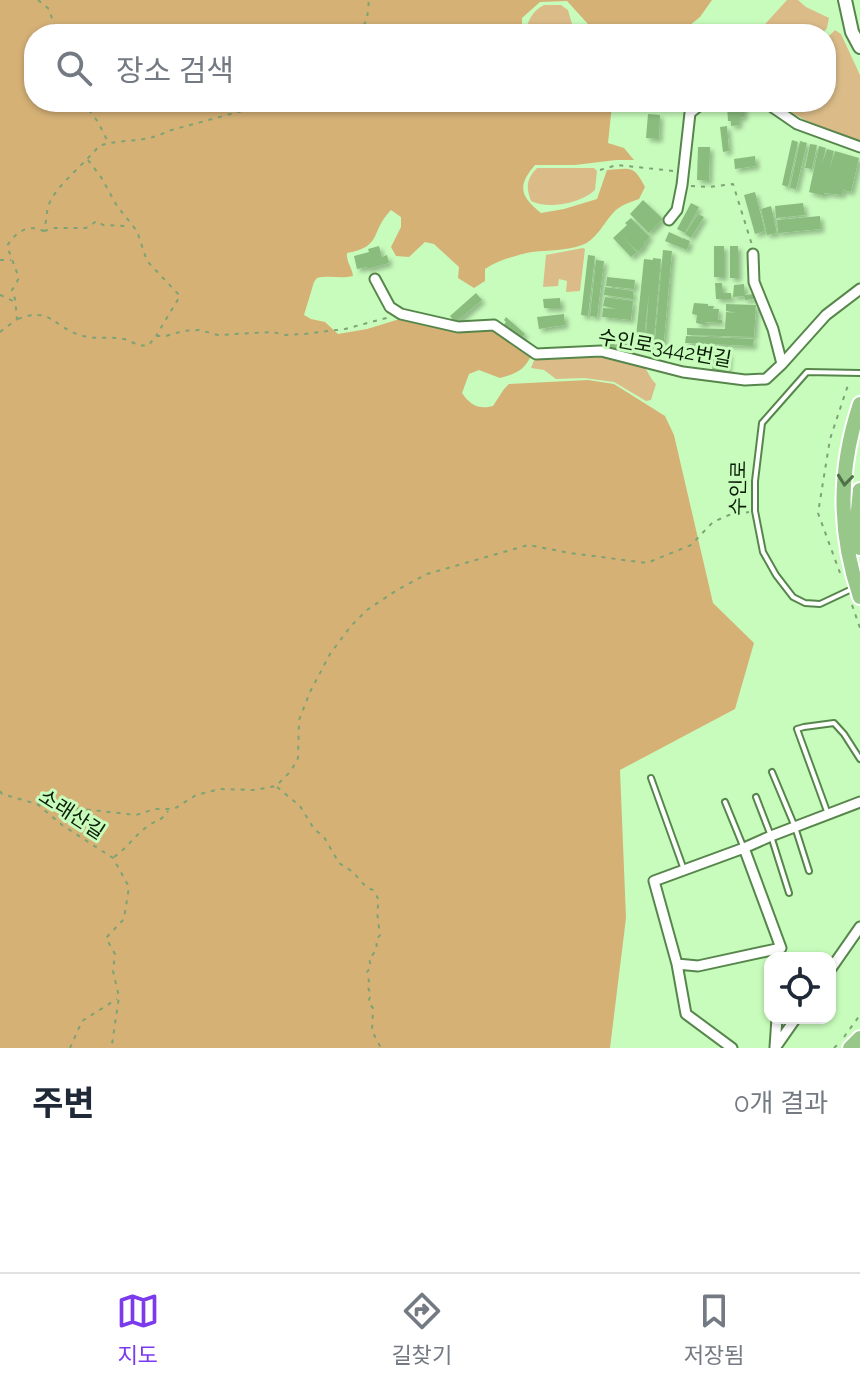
<!DOCTYPE html>
<html lang="ko">
<meta charset="utf-8">
<style>
body{margin:0;font-family:Raleway,"Noto Sans KR",sans-serif;background:#f6f6f7;color:#1f2937}
.controls{position:absolute;right:24px;bottom:24px;display:grid;overflow:hidden;border-radius:16px;box-shadow:0 2px 6px #0004}
.controls button{width:72px;height:72px;display:grid;place-items:center;padding:0;border:0;border-bottom:2px solid #e0e1e3;background:#fff;color:#1f2937;font:40px sans-serif}
.list{margin:0;padding:0;list-style:none}
h2{display:flex;justify-content:space-between;align-items:center;height:104px;margin:0;padding:0 32px;font-size:34px}
h2 small{font-size:26px;font-weight:400;color:#747a83}
.icon{flex:none;width:44px;height:44px;fill:none;stroke:currentColor;stroke-width:2;stroke-linecap:round;stroke-linejoin:round}
.map{position:relative;flex:none;width:860px;height:1048px;overflow:hidden}
.search{position:absolute;background:#fff;box-shadow:0 2px 6px #0004;left:24px;right:24px;top:24px;height:88px;display:flex;align-items:center;gap:20px;box-sizing:border-box;padding:0 28px;border-radius:32px;color:#747a83;font-size:30px}
.sheet{height:224px;background:#fff}
nav{display:flex;justify-content:space-around;align-items:center;box-sizing:border-box;height:112px;border-top:2px solid #e0e1e3;background:#fff;font-size:22px;color:#747a83}
nav a{display:grid;justify-items:center;gap:4px}
nav .on{color:#7c3aed}
.map>svg:first-child{display:block}
</style>
<div class="map">
<svg width="860" height="1048" viewBox="0 0 860 1048">
<defs>
<filter id="shadow"><feDropShadow dx="3.5" dy="3.5" stdDeviation="2" flood-color="#0004"/></filter>
</defs>
<rect width="100%" height="100%" fill="#c8fcbc"/>
<!-- green -->
<path fill="#dbbc89" d="M787,0h11l8,7 23,11 -2,10 -5,6h-66z
M544,5h17l7,5 4,14 -3,10h-43c1,-13 6,-23 18,-29z
M835,30l6,4 19,41v70l-35,-14 -38,-21 3,-8h36v-63z
M537,168h57l3,3 -2,19c-14,13 -47,20 -64,11 -5,-13 -5,-22 6,-33z
M583,248l2,1 -5,42 -14,1 1,-11 -8,-2 -1,7 -15,1 3,-32z
M552,357h48l40,7c8,4 9,14 16,20l-5,16 -5,1 -32,-19 -30,-4 -28,1 -12,-9 -13,-2 4,-10z"/>
<!-- forest -->
<path fill="#d5b176" d="M0,0h712l-12,17 -21,17h-82l-30,-33 -27,1 -18,16v16h-488v68h580l-2,3 -4,38 16,5 10,12h-18l-41,5h-40c-18,21 -15,31 6,48l23,-4 33,-10 10,-29c24,-1 26,-6 38,17l-6,12c-8,3 -16,5 -23,11 -11,10 -19,30 -34,35 -16,6 -33,5 -50,7 -15,3 -34,8 -47,17v12l-11,7 -16,-10 1,-11 -25,-23 -9,-2 -16,15 -13,-1 -5,-9 10,-20v-10l-10,-7c-21,21 -8,37 -44,43 -1,9 5,14 6,23 -13,3 -23,-1 -36,2l-3,4 -10,33 7,4 14,3 13,12 29,-5 36,-11 58,14 32,-2 39,24c-8,17 -15,19 -32,24l-21,-8 -10,4 -7,19c8,12 17,17 31,13l11,-17 5,-5 79,-4 26,4 51,32 9,19 39,168 41,40 -19,66 -115,61 6,148 -16,130h-610z"/>
<!-- building -->
<path fill="#8abc7e" filter="url(#shadow)" d="M734,104h10v13l-5,1v7l-8,1v-5h-3l-1,-16z
M648,114l12,1 -1,24 -13,-1z
M727,126l2,25 -6,1 -3,-25z
M792,140l6,2 -10,45 -6,-2z
M800,141l7,2 -11,46 -6,-1z
M810,144l7,1 -5,24 -7,-1z
M819,146l7,2 -4,16 5,-15 7,2 -5,20 6,-20 24,7 -8,34 -8,-2 -1,5 -18,-2v3l-15,-4z
M698,147h12l-1,34 -12,-1z
M755,156l1,10 -21,3 -1,-10z
M755,192l10,39 -10,3 -11,-39z
M643,200l20,19 -14,14 -19,-19z
M691,203l8,4 -14,26 -8,-4z
M803,203l2,12 -29,3 -1,-12z
M771,206l6,27 -10,2 -6,-26z
M698,214l6,3 -13,21 -6,-4z
M820,216l1,13 -43,4 -1,-13z
M631,218l19,19 -6,6 1,2 -7,7 -17,-17 16,17 -6,5 -18,-19 14,-13 -2,-2z
M669,232l13,6v1l1,-1 7,3 -3,9 -22,-9z
M379,246l3,11 5,-2 2,8 -22,6v-2l-10,2 -3,-13 15,-4 -1,-3z
M714,246h10v31h-10z
M730,246h8v32h-8z
M663,250l9,1 -9,100 -9,-1z
M588,255l7,1 -7,60 -7,-1z
M653,258l8,1 -8,89h-8l4,-55 -6,54 -8,-1 9,-87 9,1z
M596,260l8,1 -7,56 -7,-1z
M607,277l28,3 -1,9 -28,-3z
M715,283h7l1,10h8v6h-15z
M744,284l1,11 9,-1 1,5 -10,1 -1,-4 -11,1 1,-12z
M605,287l28,4v8l-29,-4z
M476,293l6,7 -27,23 -5,-7z
M605,297l28,4 -2,19 -29,-3 1,-9 14,1 -14,-3z
M560,298l1,10h-17l-1,-9z
M694,303l14,1v2h6l-1,3h6l-1,11h4v3l-17,-1v3l-9,-2 1,-8 -5,-1z
M726,304l30,1 -2,32 -67,-2v-7l38,1 1,-17 11,1 -11,-2z
M564,314l1,11 -26,4 -2,-12z
M506,317l19,17 -6,7 -17,-14 4,-5 -2,-2z
M686,336l68,3 -1,7 -68,-3z
M606,340l24,4 -1,7 -24,-4z
M714,352l15,1 -2,21 -15,-2z"/>
<g fill="none" stroke-linecap="round" stroke-linejoin="round">
<defs>
<path id="service" d="M854,588l-34,16 -15,-1 -12,-6 -17,-22 -13,-23 -8,-41v-30l7,-58 45,-51 53,1
M772,772l23,55 14,44
M651,778l32,89
M756,797l15,39 18,57
M725,802l18,44
M828,814l-31,-85 7,-2 30,-4 10,11 16,25"/>
<path id="minor" d="M765,102l32,22 63,23
M669,220l8,-10 5,-25 8,-72 14,-11
M753,254l1,28 19,47 9,35 44,-49 34,-26
M375,279l15,28 11,7 57,13 36,-2 42,29 65,-3 82,21 62,8 21,-1 16,-15
M744,848l37,100 -83,18 -21,-2 -23,-83 90,-33 27,-12 89,-34
M677,964l9,50 46,34
M830,970l30,-43
M775,1047l2,-29
M775,1048l21,-30"/>
<path id="secondary" d="M845,0l7,32 8,15"/>
<path id="primary" d="M860,404c-22,66 -22,128 0,193
M860,490l-3,30 3,28
M850,1048l10,-10"/>
</defs>
<!-- service casing -->
<use href="#service" stroke="#57864c" stroke-width="8"/>
<!-- minor casing -->
<use href="#minor" stroke="#57864c" stroke-width="13"/>
<!-- secondary casing -->
<use href="#secondary" stroke="#57864c" stroke-width="16"/>
<!-- primary casing -->
<use href="#primary" stroke="#fff" stroke-width="18"/>
<!-- path -->
<path stroke="#7da374" stroke-width="2" stroke-dasharray="4 6" stroke-linecap="butt" d="M38,0l11,9 8,25
M359,34l8,-15 2,-19
M83,102l15,20 10,20
M88,160l13,17 16,29 20,25 10,30 33,35 -24,40
M600,170l17,-5 57,6
M691,186l17,1 25,-3 19,61
M44,231l11,-3h31l11,-7 6,4 22,1 4,-3
M0,260h11
M0,295l13,6
M18,319c33,-13 35,8 62,16 14,5 30,1 44,4 9,3 14,7 24,7l8,-10h10l17,-5 16,-1 19,5 55,-3 12,3 20,-1 40,-5 45,-12
M0,332l17,-13 -2,-20 -3,-9 7,-12 -12,-32c8,-13 21,-23 36,-15 5,-10 2,-21 8,-31 7,-15 36,-39 48,-54 23,-8 46,-2 69,-15l107,-29
M840,573l-22,-60 12,-74 19,-57
M852,605l8,23
M277,787l23,19 14,23 10,8 15,26 14,9 13,15 7,3 6,10 -2,12 3,23 -4,5c2,9 -1,13 -7,18l2,9 -4,5 2,9 -2,4 4,10 -3,7 5,6 -1,23 9,17
M0,791l2,3 35,10 25,21 51,33 16,29 -5,32 -18,19 9,16 -2,17 6,26 -7,47 2,4
M37,804l99,11 19,-6h19l22,-14 24,-6 35,1 21,-4 15,-15 7,-13 1,-38 11,-28 20,-38 21,-28 16,-16 30,-20 30,-16 101,-29 42,8 77,10 44,-18 22,-23 16,-7 20,-3
M114,857c13,-9 21,-22 34,-31 9,-7 13,-4 20,-15
M844,1037l16,-22
M70,1048l12,-27 35,-22
M834,1048l6,-6"/>
<!-- service -->
<use href="#service" stroke="#fff" stroke-width="4"/>
<!-- minor -->
<use href="#minor" stroke="#fff" stroke-width="9"/>
<!-- secondary -->
<use href="#secondary" stroke="#fff" stroke-width="12"/>
<!-- primary -->
<use href="#primary" stroke="#97c88a" stroke-width="14"/>
</g>
<!-- one-way arrows -->
<defs><path id="oneway-chevron" d="M-2-3.5L2.5 0L-2 3.5" fill="none" stroke-width="1.6" stroke-linecap="round" stroke-linejoin="round" transform="scale(2)"/></defs>
<use stroke="#507248" href="#oneway-chevron" transform="translate(845 480) rotate(96)"/>
<g text-anchor="middle" stroke-width="6" stroke-linejoin="round" paint-order="stroke">
<!-- street labels -->
<g font-size="20" fill="#091c05" stroke="#c8fcbc">
<text transform="translate(665 348) rotate(10)" y="7">수인로3442번길</text>
<text transform="translate(738 488) rotate(-89)" y="7">수인로</text>
<text transform="translate(72 814) rotate(33)" y="7">소래산길</text>
</g>
</g>
</svg>
<div class="controls">
<button><svg class="icon" aria-label="locate" viewBox="0 0 24 24"><circle cx="12" cy="12" r="6"/><path d="M12 2v4M12 18v4M2 12h4M18 12h4"/></svg></button>
</div>
<div class="search"><svg class="icon" aria-label="search" viewBox="0 0 24 24"><circle cx="10" cy="10" r="6"/><path d="M15 15l6 6"/></svg>장소 검색</div>
</div>
<section class="sheet">
<h2>주변<small>0개 결과</small></h2>
<ul class="list">
</ul>
</section>
<nav>
<a class="on"><svg class="icon" aria-label="map" viewBox="0 0 24 24"><path d="M3 6l6-2 6 2 6-2v14l-6 2-6-2-6 2zM9 4v14M15 6v14"/></svg>지도</a>
<a><svg class="icon" aria-label="directions" viewBox="0 0 24 24"><path d="M12 3l9 9-9 9-9-9zM9 14v-3h6M13 9l2 2-2 2"/></svg>길찾기</a>
<a><svg class="icon" aria-label="saved" viewBox="0 0 24 24"><path d="M7 4h10v16l-5-4-5 4z"/></svg>저장됨</a>
</nav>
